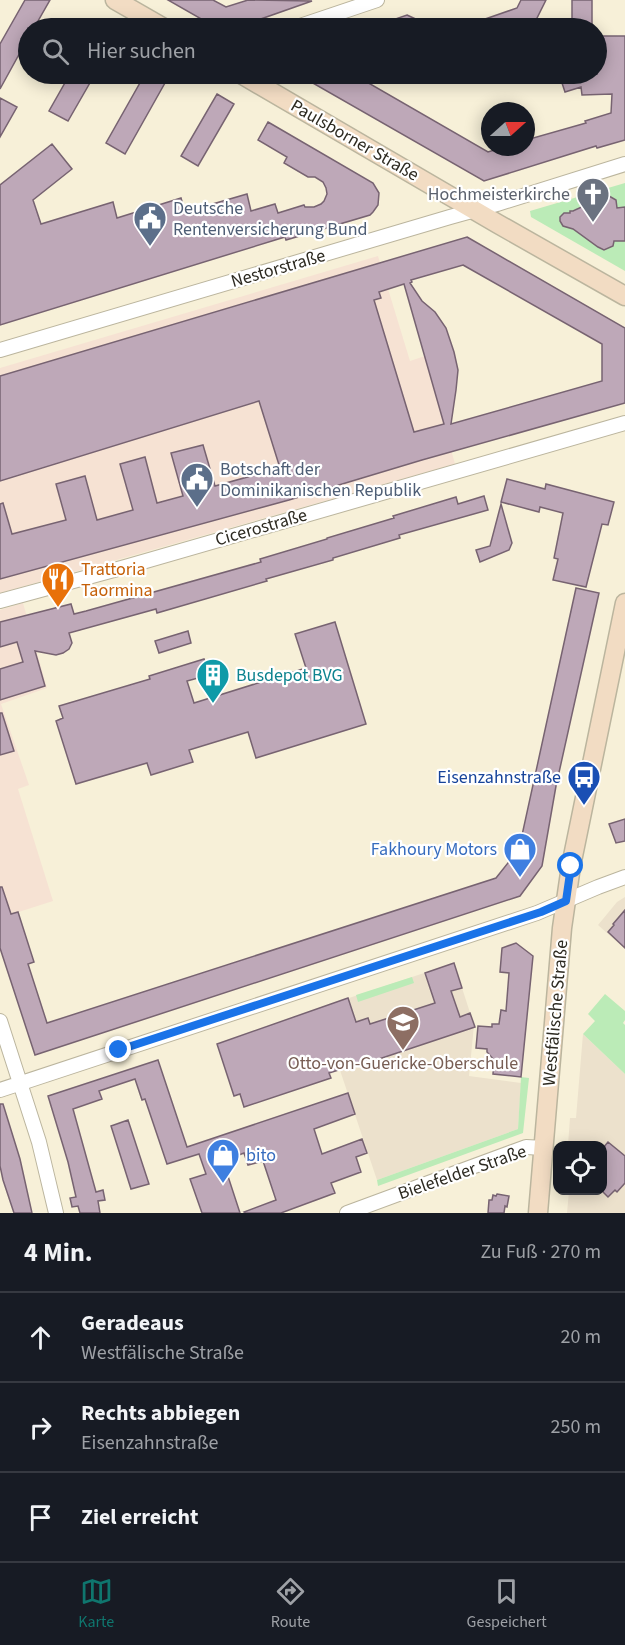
<!DOCTYPE html>
<html lang="de">
<meta charset="utf-8">
<style>
body{margin:0;font-family:"Source Sans 3",sans-serif;background:#242831;color:#f1f3f6}
.controls{position:absolute;right:18px;bottom:18px;display:grid;overflow:hidden;border-radius:12px;box-shadow:0 3px 15px #0003}
.controls button{width:54px;height:54px;display:grid;place-items:center;padding:0;border:0;border-bottom:2px solid #363941;background:#171b24;color:#f1f3f6;font:30px sans-serif}
.compass{position:absolute;left:481px;top:102px;width:54px;height:54px;border-radius:50%;background:#171b24;box-shadow:0 3px 15px #0003;rotate:69deg}
.stop{position:absolute;width:18px;height:18px;margin:-14px;border:4px solid #1a73e8;border-radius:50%;background:#fff}
.stop.end{background:#1a73e8;border-color:#fff;box-shadow:0 2px 6px #0008}
.list{margin:0;padding:0;list-style:none}
h2{display:flex;justify-content:space-between;align-items:center;height:78px;margin:0;padding:0 24px;font-size:26px}
h2 small{font-size:20px;font-weight:400;color:#9ea1a6}
.list li{display:grid;grid-template-columns:39px 1fr auto;gap:18px;align-items:center;box-sizing:border-box;height:90px;padding:0 24px;border-top:2px solid #363941}
.list b{display:block;font-size:22px;white-space:nowrap}
.list p{margin:0;font-size:20px;white-space:nowrap;color:#9ea1a6}
.list em{font-size:20px;font-style:normal;color:#9ea1a6}
.icon{flex:none;width:33px;height:33px;fill:none;stroke:currentColor;stroke-width:2;stroke-linecap:round;stroke-linejoin:round}
.map{position:relative;flex:none;width:625px;height:1213px;overflow:hidden}
.search{position:absolute;background:#171b24;box-shadow:0 3px 15px #0003;left:18px;right:18px;top:18px;height:66px;display:flex;align-items:center;gap:15px;box-sizing:border-box;padding:0 21px;border-radius:33px;color:#9ea1a6;font-size:22px}
.sheet{height:348px;background:#171b24}
nav{display:flex;justify-content:space-around;align-items:center;box-sizing:border-box;height:84px;border-top:2px solid #363941;background:#171b24;font-size:16px;color:#9ea1a6}
nav a{display:grid;justify-items:center;gap:3px}
nav .on{color:#0f766e}
.map>svg:first-child{display:block}
</style>
<div class="map">
<svg width="625" height="1213" viewBox="0 0 625 1213">
<rect width="100%" height="100%" fill="#f7f0d8"/>
<!-- commercial -->
<path fill="#f6e2d3" d="M378,256l32,105 15,-5 30,108 -455,129v-225z
M23,603l24,85 -46,16 28,81 -11,4 35,112 -53,17v-308z"/>
<!-- education -->
<path fill="#ece1cc" d="M625,897v52l-27,-24 19,-23z
M454,963l20,62 -5,51 52,7 -3,46 -141,51 -58,-172z
M583,1034l42,40v139h-58l2,-22 33,-1v-44l-34,-1 2,-27h6z"/>
<!-- green -->
<path fill="#bbebb7" d="M625,183v88l-94,-54 -1,-6z
M412,977l2,6 -56,19 -2,-7z
M605,994l20,17v9l-2,3 2,2v49l-42,-40 12,-13 -7,-7z
M521,1077l8,1 -6,55 -145,53 -1,-6 141,-51z"/>
<!-- building -->
<path fill="#bea8b8" stroke="#776371" stroke-width="1.5" fill-rule="evenodd" d="M25,0h25l-16,28h-6v10l-28,51v-45z
M168,0h45l13,7 22,-7 64,1 -77,27h-18z
M521,0h25l-13,26 -7,2h-64v-1l55,-19z
M572,0h20v28h-20z
M407,15l28,13h-63v-1z
M597,36h28v104l-28,8 -1,-2 -112,35 -187,-107h56l135,78 16,-5h22v-7l60,-17 -1,-2 26,-8 1,-19 -30,1 -1,-8 -16,5 -6,-18h38z
M70,74h25l-27,47 -19,-10z
M145,74h25l-45,80 -19,-11z
M217,94l17,10 -36,62 -17,-10z
M0,98l17,9 -17,30z
M268,122l105,61 6,10 -1,12 -5,7 -3,3 -84,25 -1,-3 -285,88v-140l52,-41 20,25 -39,31 8,24 72,-22 4,16 64,-20 4,14 62,-18 4,17 24,-7 3,9 26,-8 1,2h9l7,-3 3,-3 3,-7 -1,-6 -3,-6 -8,-5h-7l-24,-14 3,-6 -29,-17z
M609,196l7,4 1,8 8,-1v34h-11l-1,5 -9,4 -6,-3 -25,-18 -10,-3 -3,-5v-4l4,-4h6v-2h3l28,-13z
M467,237l158,91v75l-203,57 -133,40 -289,79v-75l3,-1 9,31 54,-14 -10,-36 29,-8 12,44 36,-10 -13,-46 25,-7 12,46 26,-7 -12,-43 32,-8 12,41 65,-18 -21,-67 -259,80v-105zM463,265l139,79v37l-151,43 5,-34 2,-20 -4,-18 -8,-24 -11,-16 -13,-11 -12,-18 2,-1 -1,-2zM404,284l40,140 -30,8 -40,-132 7,-2 -2,-6z
M507,479l38,10 1,-5 68,18 -6,23 -6,-1 -16,63 -33,-7 5,-21 -4,-1 9,-45 -23,-6 -1,5 -38,-10z
M484,496l4,14 -89,25 1,3 -67,20v2l-67,19 1,2 -110,32 -1,-4 -87,24 3,10 -3,6 -6,4 -7,2 -21,-4 10,35 -45,14v-31l23,-7 -6,-20 -17,5v-25l71,-18 3,10 12,-3 175,-49 -1,-3 67,-20v-1l67,-20 -1,-2 63,-19 2,7z
M501,504l11,39 -3,7 -29,12 -4,-12 14,-4z
M576,588l23,5 -43,193 -14,80 -22,30 -485,159 -35,-107v-61h2l9,27 7,-2 16,50 -6,2 19,59 449,-145 23,-29z
M335,622l31,102 -110,34 -8,-26 -59,18 4,12 -42,13 -4,-12 -71,21 -20,-63 7,-3 -4,-12 91,-27 -1,-3 55,-17 5,16 -22,6 7,22 112,-35 -11,-34z
M188,631l3,12 -32,10 -4,-12z
M0,713h2l12,38 -14,4z
M625,819v22l-9,2 -7,-19z
M625,910v38l-17,-16 6,-7 -1,-1z
M516,943l17,13 -12,121 -28,-3 1,-14 -7,-8v-3l-11,-1 2,-22 14,1v-3h7l2,-14 5,1 3,-38 -9,-1 2,-24z
M454,963l8,25 -11,3 9,26 10,-4 5,14 -114,38 -13,3v-1l-19,6 2,5 -87,29 -4,-13 -6,2 -17,-52 131,-46 8,24 12,-4 2,6 65,-21 -10,-30z
M158,1060l29,87 161,-54 7,21 -41,15 8,25 40,-15 5,14 -11,4 5,15 -30,11 4,10 -54,20h-36l-1,-1 32,-12 -13,-39 -15,4 -4,-12 -21,8 17,52h-38l-12,-34 16,-5 -7,-20 -32,10 -22,-65 -3,1 -7,-21 -36,12 3,8 -29,10 23,83 7,-2 2,10 -7,1 2,12h-20l-2,-7 -6,1 -2,-9 6,-1 -8,-35 -20,-66z
M0,1104h3l17,55 12,54h-18l-11,-33 -3,-14z
M128,1120l21,64 -18,5 -20,-63z
M608,1142l17,14v27l-8,9 -2,-2 -7,7 -5,-5v-44z
M497,1194l12,2 -2,11 -2,-1 -1,7h-16l1,-13h3l1,-5 3,1z"/>
<g fill="none" stroke-linecap="round" stroke-linejoin="round">
<defs>
<path id="street" d="M294,28l83,-28
M0,350l450,-133 47,-13 128,-40
M0,601l125,-34 500,-144
M0,1021l39,121 17,71
M0,1090l537,-177 61,-26 27,-10
M347,1213l179,-66 18,1"/>
<path id="secondary" d="M115,0l49,28
M241,74l257,150 127,72
M538,1213l24,-285 9,-62 54,-263"/>
</defs>
<!-- street casing -->
<use href="#street" stroke="#bbb59e" stroke-width="16"/>
<!-- secondary casing -->
<use href="#secondary" stroke="#bbb59e" stroke-width="21"/>
<!-- street -->
<use href="#street" stroke="#fff" stroke-width="14"/>
<!-- secondary -->
<use href="#secondary" stroke="#f2dcc3" stroke-width="18"/>
</g>
<g fill="none" stroke-linecap="round" stroke-linejoin="round">
<!-- route -->
<path stroke="#1a73e8" stroke-width="8" d="M119,1050l422,-138 25,-11 5,-35"/>
</g>
<!-- icons -->
<defs>
<symbol id="church-pin" viewBox="-11 -11 22 30"><path d="M0 17L-7.5 6A9.5 9.5 0 1 1 7.5 6Z" fill="#6b7280" stroke="#fff"/><path d="M-1.2-6h2.4v3.5h3.3v2.4h-3.3V6h-2.4V-.1h-3.3v-2.4h3.3Z" fill="#fff"/></symbol>
<symbol id="civic-pin" viewBox="-11 -11 22 30"><path d="M0 17L-7.5 6A9.5 9.5 0 1 1 7.5 6Z" fill="#5c6f8a" stroke="#fff"/><path d="M-.6-6.5H3V-4.5H.6V-3L4-1V1h2V6H-6V1h2V-1L-.6-3ZM-1.2 2.5V6h2.4V2.5Z" fill="#fff"/></symbol>
<symbol id="restaurant-pin" viewBox="-11 -11 22 30"><path d="M0 17L-7.5 6A9.5 9.5 0 1 1 7.5 6Z" fill="#e8710a" stroke="#fff"/><path d="M-5-6h1v4h1v-4h1v4h1v-4h1v5L-1.5 .5V6h-2V.5L-5-1ZM5-6V6H3V1.5H1.5Q1.5-4 5-6Z" fill="#fff"/></symbol>
<symbol id="building-pin" viewBox="-11 -11 22 30"><path d="M0 17L-7.5 6A9.5 9.5 0 1 1 7.5 6Z" fill="#0f9aa8" stroke="#fff"/><path d="M-4-6H4V6H1V3H-1V6H-4ZM-2.5-4.3h1.7v1.8h-1.7ZM.8-4.3h1.7v1.8H.8ZM-2.5-1h1.7V.8h-1.7ZM.8-1h1.7V.8H.8Z" fill="#fff"/></symbol>
<symbol id="bus-pin" viewBox="-11 -11 22 30"><path d="M0 17L-7.5 6A9.5 9.5 0 1 1 7.5 6Z" fill="#1a4fb4" stroke="#fff"/><path d="M-5-6H5V4H4V6H2V4H-2V6H-4V4H-5ZM-3.5-4V0h7V-4ZM-3.5 1.2v1.5H-2V1.2ZM2 1.2v1.5H3.5V1.2Z" fill="#fff"/></symbol>
<symbol id="shop-pin" viewBox="-11 -11 22 30"><path d="M0 17L-7.5 6A9.5 9.5 0 1 1 7.5 6Z" fill="#3f7fe0" stroke="#fff"/><path d="M-5-2.5h2.3a2.7 3.5 0 0 1 5.4 0H5L5.5 6h-11ZM-1.5-2.5h3a1.5 2.3 0 0 0-3 0Z" fill="#fff"/></symbol>
<symbol id="school-pin" viewBox="-11 -11 22 30"><path d="M0 17L-7.5 6A9.5 9.5 0 1 1 7.5 6Z" fill="#8d6e63" stroke="#fff"/><path d="M0-5L7-2L0 1L-7-2ZM-4 1L0 2.5L4 1V4Q0 6-4 4Z" fill="#fff"/></symbol>
</defs>
<g fill-rule="evenodd">
<use href="#church-pin" x="574" y="175" width="38" height="52"/>
<use href="#civic-pin" x="131" y="199" width="38" height="52"/>
<use href="#civic-pin" x="178" y="460" width="38" height="52"/>
<use href="#restaurant-pin" x="39" y="560" width="38" height="52"/>
<use href="#building-pin" x="194" y="656" width="38" height="52"/>
<use href="#bus-pin" x="565" y="758" width="38" height="52"/>
<use href="#shop-pin" x="501" y="830" width="38" height="52"/>
<use href="#school-pin" x="384" y="1003" width="38" height="52"/>
<use href="#shop-pin" x="204" y="1136" width="38" height="52"/>
</g>
<g text-anchor="middle" stroke-width="4.5" stroke-linejoin="round" paint-order="stroke">
<!-- street labels -->
<g font-size="18" fill="#2d2a21" stroke="#fff">
<text transform="translate(355 140) rotate(30)" y="6">Paulsborner Straße</text>
<text transform="translate(278 268) rotate(-16)" y="6">Nestorstraße</text>
<text transform="translate(261 527) rotate(-16)" y="6">Cicerostraße</text>
<text transform="translate(555 1013) rotate(-85)" y="6">Westfälische Straße</text>
<text transform="translate(462 1172) rotate(-19)" y="6">Bielefelder Straße</text>
</g>
<!-- worship labels -->
<g font-size="18" fill="#5b616d" stroke="#fff" text-anchor="end">
<text x="570" y="200">Hochmeisterkirche</text>
</g>
<!-- service labels -->
<g font-size="18" fill="#4e5e75" stroke="#fff" text-anchor="start">
<text x="173" y="214">Deutsche<tspan x="173" dy="21">Rentenversicherung Bund</tspan></text>
<text x="220" y="475">Botschaft der<tspan x="220" dy="21">Dominikanischen Republik</tspan></text>
</g>
<!-- food labels -->
<g font-size="18" fill="#c56008" stroke="#fff" text-anchor="start">
<text x="81" y="575">Trattoria<tspan x="81" dy="21">Taormina</tspan></text>
</g>
<!-- culture labels -->
<g font-size="18" fill="#0d838f" stroke="#fff" text-anchor="start">
<text x="236" y="681">Busdepot BVG</text>
</g>
<!-- transit labels -->
<g font-size="18" fill="#164399" stroke="#fff" text-anchor="end">
<text x="561" y="783">Eisenzahnstraße</text>
</g>
<!-- shop labels -->
<g font-size="18" fill="#366cbe" stroke="#fff" text-anchor="end">
<text x="497" y="855">Fakhoury Motors</text>
<text x="246" y="1161" text-anchor="start">bito</text>
</g>
<!-- education labels -->
<g font-size="18" fill="#785e54" stroke="#fff">
<text x="403" y="1069">Otto-von-Guericke-Oberschule</text>
</g>
</g>
</svg>
<div class="controls">
<button><svg class="icon" aria-label="locate" viewBox="0 0 24 24"><circle cx="12" cy="12" r="6"/><path d="M12 2v4M12 18v4M2 12h4M18 12h4"/></svg></button>
</div>
<svg class="compass" viewBox="-18 -18 36 36"><path d="M0-13l5 13h-10z" fill="#e53935"/><path d="M0 13l5-13h-10z" fill="#9ea1a6"/></svg>
<div class="stop" style="left:571px;top:866px"></div>
<div class="stop end" style="left:119px;top:1050px"></div>
<div class="search"><svg class="icon" aria-label="search" viewBox="0 0 24 24"><circle cx="10" cy="10" r="6"/><path d="M15 15l6 6"/></svg>Hier suchen</div>
</div>
<section class="sheet">
<h2>4 Min.<small>Zu Fuß · 270 m</small></h2>
<ul class="list">
<li><svg class="icon" aria-label="ahead" viewBox="0 0 24 24"><path d="M12 20V5M6 11l6-6 6 6"/></svg><div><b>Geradeaus</b><p>Westfälische Straße</p></div><em>20 m</em></li>
<li><svg class="icon" aria-label="right" viewBox="0 0 24 24"><path d="M7 20v-9h11M14 6l5 5-5 5"/></svg><div><b>Rechts abbiegen</b><p>Eisenzahnstraße</p></div><em>250 m</em></li>
<li><svg class="icon" aria-label="arrive" viewBox="0 0 24 24"><path d="M6 21V4h12l-3 4 3 4H6"/></svg><div><b>Ziel erreicht</b></div></li>
</ul>
</section>
<nav>
<a class="on"><svg class="icon" aria-label="map" viewBox="0 0 24 24"><path d="M3 6l6-2 6 2 6-2v14l-6 2-6-2-6 2zM9 4v14M15 6v14"/></svg>Karte</a>
<a><svg class="icon" aria-label="directions" viewBox="0 0 24 24"><path d="M12 3l9 9-9 9-9-9zM9 14v-3h6M13 9l2 2-2 2"/></svg>Route</a>
<a><svg class="icon" aria-label="saved" viewBox="0 0 24 24"><path d="M7 4h10v16l-5-4-5 4z"/></svg>Gespeichert</a>
</nav>
